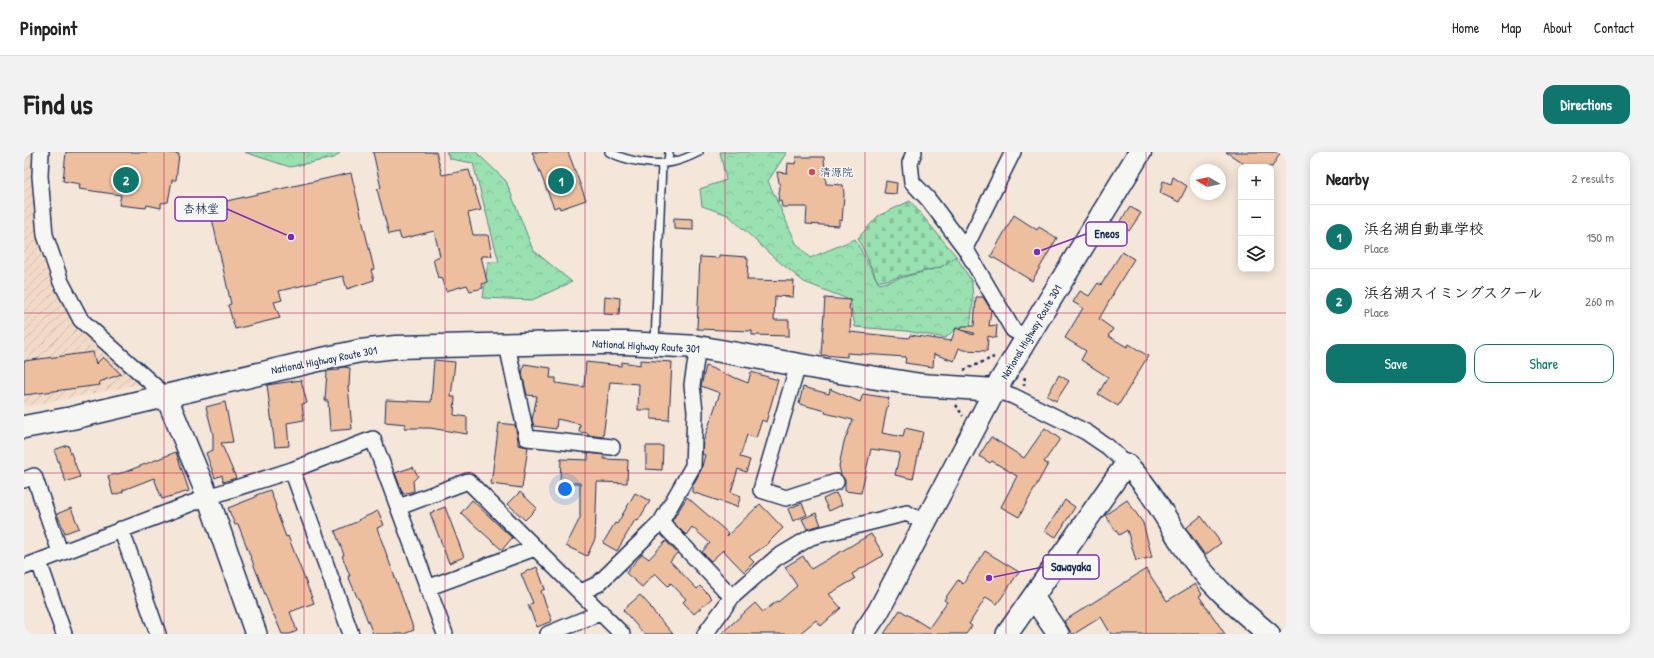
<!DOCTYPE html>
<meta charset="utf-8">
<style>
body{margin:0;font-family:"Patrick Hand","Klee One",sans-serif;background:#f2f2f2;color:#222}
.controls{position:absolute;right:12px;top:12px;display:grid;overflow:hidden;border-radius:8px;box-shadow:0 2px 10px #0003}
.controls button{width:36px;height:36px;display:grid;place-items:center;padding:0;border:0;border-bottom:1px solid #e0e0e0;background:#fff;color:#222;font:20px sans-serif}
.compass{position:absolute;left:1166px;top:12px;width:36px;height:36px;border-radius:50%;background:#fff;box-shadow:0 2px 10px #0003;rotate:279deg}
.you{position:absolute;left:541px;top:337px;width:14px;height:14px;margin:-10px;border:3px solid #fff;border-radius:50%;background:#1a73e8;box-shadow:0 0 0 6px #1a73e833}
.badge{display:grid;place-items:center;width:26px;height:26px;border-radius:50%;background:#0f766e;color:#fff;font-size:13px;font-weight:700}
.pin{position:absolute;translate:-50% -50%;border:2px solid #fff;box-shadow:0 1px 4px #0006}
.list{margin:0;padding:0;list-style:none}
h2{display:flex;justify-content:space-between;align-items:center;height:52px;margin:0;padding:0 16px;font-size:17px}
h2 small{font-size:13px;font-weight:400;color:#767676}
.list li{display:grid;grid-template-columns:26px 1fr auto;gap:12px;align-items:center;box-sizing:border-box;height:64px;padding:0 16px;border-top:1px solid #e0e0e0}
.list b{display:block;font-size:15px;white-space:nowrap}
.list p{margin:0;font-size:13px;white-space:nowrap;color:#767676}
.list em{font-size:13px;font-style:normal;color:#767676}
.actions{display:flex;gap:8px;padding:12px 16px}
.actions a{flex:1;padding:9px 0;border:1px solid #0f766e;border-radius:12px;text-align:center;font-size:14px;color:#0f766e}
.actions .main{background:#0f766e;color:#fff}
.icon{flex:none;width:22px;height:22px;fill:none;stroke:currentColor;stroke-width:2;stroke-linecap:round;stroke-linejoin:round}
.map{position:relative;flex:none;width:1262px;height:482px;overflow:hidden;border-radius:12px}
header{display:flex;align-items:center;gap:24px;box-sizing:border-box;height:56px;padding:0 20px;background:#fff;border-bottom:1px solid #e0e0e0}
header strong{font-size:19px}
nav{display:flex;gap:22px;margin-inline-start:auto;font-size:14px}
.intro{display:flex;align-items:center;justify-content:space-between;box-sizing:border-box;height:96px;padding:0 24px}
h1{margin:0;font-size:28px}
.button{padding:10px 18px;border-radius:12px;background:#0f766e;color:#fff;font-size:14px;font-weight:700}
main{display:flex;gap:24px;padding:0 24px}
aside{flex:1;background:#fff;border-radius:12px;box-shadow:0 2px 10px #0003}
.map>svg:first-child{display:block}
</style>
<header>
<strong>Pinpoint</strong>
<nav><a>Home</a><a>Map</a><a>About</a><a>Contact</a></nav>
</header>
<div class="intro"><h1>Find us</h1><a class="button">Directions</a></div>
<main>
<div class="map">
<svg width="1262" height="482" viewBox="0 0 1262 482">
<defs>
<pattern id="industrial-furrows" width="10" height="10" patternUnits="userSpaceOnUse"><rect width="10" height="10" fill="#f2dac7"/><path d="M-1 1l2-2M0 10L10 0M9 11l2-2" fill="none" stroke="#cfbbad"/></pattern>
<pattern id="forest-crowns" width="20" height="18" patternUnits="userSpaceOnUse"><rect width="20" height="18" fill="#99e1b0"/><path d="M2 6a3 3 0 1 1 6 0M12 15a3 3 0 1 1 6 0" fill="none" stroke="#83c19a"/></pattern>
<pattern id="cemetery-stones" width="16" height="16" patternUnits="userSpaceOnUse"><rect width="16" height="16" fill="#99e1b0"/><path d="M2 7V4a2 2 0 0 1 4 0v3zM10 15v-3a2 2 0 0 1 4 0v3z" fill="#83c19a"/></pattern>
</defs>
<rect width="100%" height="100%" fill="#f4e6d9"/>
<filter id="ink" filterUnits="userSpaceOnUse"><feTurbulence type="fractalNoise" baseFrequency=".025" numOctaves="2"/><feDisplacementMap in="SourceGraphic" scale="8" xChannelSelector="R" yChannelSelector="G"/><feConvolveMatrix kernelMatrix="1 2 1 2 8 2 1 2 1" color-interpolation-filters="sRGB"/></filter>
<g filter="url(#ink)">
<!-- industrial -->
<path fill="url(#industrial-furrows)" d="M0,0h12l-2,27 5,70 17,45 36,50 49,40 -117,23z"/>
<!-- forest -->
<path fill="url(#forest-crowns)" stroke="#5a8887" d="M220,0h97l-7,6 -44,9z
M422,0h30l30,29 27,69 39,32 -40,18 -49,-2 5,-36h11l-26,-99 -23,-4z
M696,0h67l-19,29 28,62 14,15 45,-19 24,45 62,-17 15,-11 16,26 1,20 -3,27 -14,-1 -10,10 -40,-7 -51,-4 -5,-27 -46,-18 -33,-27 -43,-40 -26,-9 -2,-17 26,-9z"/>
<!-- cemetery -->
<path fill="url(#cemetery-stones)" stroke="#5a8887" d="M886,49l46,55 -15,11 -63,15 -20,-44 20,-22z"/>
<!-- building -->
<path fill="#eebf9e" stroke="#1b2f5e" d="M42,0h97l16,2 -3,26h-4l-4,22 -7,1v5l-14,-3 -1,3 -27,-3 2,-10 -42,-6 1,-5 -17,-3z
M349,0h63l6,23 27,-5 12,40 -13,3 5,22h15l4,21h-11l6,26 -5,2 1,4 -13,3 -3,-6 -21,6 -4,-14 -4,1 -5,-19 7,-3 -6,-25 -33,8 -2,-7 -10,2 -12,-45 4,-1z
M508,0h36l18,48 -26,9 -1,-3 -5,2z
M1202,0h55l-9,15h-23z
M772,5h28l2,27 17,1 1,10 -2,26 -3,-1v6l-33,-2 1,-17h-25l-1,-6h-3l2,-14 -3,-15 10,1 1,-10 7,1z
M327,21l23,96 -3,1 3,10 -27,9 -4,-13 -64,15 3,9 -8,2 6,16 -45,11 -7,-24 3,-1 -22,-99z
M1149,25l14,9 -8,16 -19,-9 3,-12 8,3z
M862,29l11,2 -1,11 -12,-1z
M1106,55l11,6 -12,18 -10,-7z
M990,63l23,15 2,-3 18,11 -25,43 -41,-25z
M650,66l19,1v11l-19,-1z
M1098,100l12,7 -21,34h1l-15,26 14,10 -5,7 19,11 2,-3 19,12 -30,50 -20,-12 10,-17 -27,-17 5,-9 -21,-13 18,-30 -10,-6 7,-11 9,5 9,-13 3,2z
M695,103l28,2 -1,2h2l-1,21 47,1 -1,16 -18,-1 -1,24h15v16l-37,-1v-4l-55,-2 3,-72 19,1z
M581,144l15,2 -1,17 -15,-1z
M952,145h7l8,13 -2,16 8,-1 -1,13 -8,-2 -1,15 -24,-1 -4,-2 -5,13 -20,-7 -1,13 -28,-4 1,-6 -59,-4v4l-26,-2 4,-57 25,2 -1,10h2l-1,22 59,6 1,-3 41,6 5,-13 17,7 1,-2 -13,-3 1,-4h12z
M69,200l3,12 7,-7 18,17 -22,8 1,3 -76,10v-34z
M410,208l21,2 -4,35h4l-1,18 13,2v17l-37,-6h-26l2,-4 -21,-2 1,-22 45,2z
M616,208l32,2 -3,58 -18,-1v-9h-13l1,-26 -29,-2 -7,55 -15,-2v-2l-9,-1 1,-8 -23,-5 -1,10 -22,-3 -2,-6 5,-24 -10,-1 -5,-21 2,-10 27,4 -1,10h6v5l28,4 2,-25 35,4 1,-4 18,3z
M682,214l42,17 3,-11 27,8 -12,42 -4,-2 -6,18 -9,-3 -7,22 10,3 -4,12 -8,-3 -7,23 10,4 -4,11 -45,-15v-5l9,-17 4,-15 -3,-1 1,-12 17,-49 -19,-7z
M320,215l6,1 -1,18h-1l4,43 -22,2 -2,-30h-3l2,-30 12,-1v-2z
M1035,223l10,6 -13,20 -9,-5z
M277,228l6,23 -5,1 2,16 -17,3 2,23 -14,1 -8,-62z
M779,235l26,7 1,-5 30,13 3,-8 26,4 -7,35 21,4 2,-9 18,4 -10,47 -18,-4 5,-22 -29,-4 -10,44 -16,-2v-11l-4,-5 -2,-9 5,-24 9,-22 -28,-7 1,-2 -27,-7z
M201,250l8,40 -12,1 15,35 -13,4 -1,-7 -7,3 -9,-25 7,-3v-16l-7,-27z
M475,271l16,2 3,15v5l10,2 -6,41 -31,-4z
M1021,276l15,11 -16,23 4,2 -29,53 -18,-10 16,-31 -25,-15 -2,2 -11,-7 12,-19 33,21z
M44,293l12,32 -14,5 -12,-32z
M622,294h17l-1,24 -16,-1z
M152,300l13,39 -27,8 -8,-21 -31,12v2l-10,3 -5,-19 17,-4z
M564,301l16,2v4l24,1 -1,23 -30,-1 -2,57 -8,17 -21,-10 14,-28v-35h-20l1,-24 27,1z
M389,315l5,9 -5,5 1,10 -11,3 -8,-21z
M246,338l6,16 -1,1 11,30 2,-1 26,67 -24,9 7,19 -7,3h-8l-8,-19h-1l-35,-91 -3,1 -7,-17 28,-11v-2z
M496,340l17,16 -12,12 -17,-16z
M611,341l15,8 -12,20 -3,-1 -18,31 -14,-8 12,-20 2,1z
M812,341l6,12 -13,6 -6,-12z
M663,345l41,36 -1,3 33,-32 23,24 -14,14v1l-20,14 5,5 -10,10 -21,-22 -12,11 -9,-9 8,-9 -18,-16 -6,8 -14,-14z
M448,348l40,38 -10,12 -41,-37z
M1041,348l10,7 -19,30 -11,-6z
M1103,348l16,23 9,34 -16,4 -9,-31 -8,5 -14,-20z
M778,351l5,12 -14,6 -5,-12z
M421,355l19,50 -15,6 -19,-50z
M47,356l8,20 -14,5 -8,-19z
M354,359l6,14 -7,3 37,102 -10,4h-31l-14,-35h-1l-10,-23h2l-8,-20 2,-1 -9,-24 24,-10 -1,-1z
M792,361l5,12 -14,4 -5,-10z
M1177,364l20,27 -16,12 -19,-27z
M847,382l13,21 -32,19 3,5 -26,15 12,14 -20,18 -5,-6 -17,14h-78l34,-31 8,9 14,-11 1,1 19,-16 -12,-19 18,-11 8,13z
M642,389l11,12 -7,8 27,28 3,-3 12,12 -18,16 -11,-12 3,-3 -15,-16 -3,3 -13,-13 -13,14 -16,-14 16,-19 7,5z
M961,399l34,21 -22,32 -11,-7 -17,27 3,2 -6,8h-82l16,-24 29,18 18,-26 -3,-2 14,-20 5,4z
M513,415l8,22 -4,2 11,30 -15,6 -9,-22 5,-2 -12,-29z
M1122,417l21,32 28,-17 7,10 -3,2 26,38h-114l-10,-17 -27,17h-2l-8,-13z
M616,443l11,12 -1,1 23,26h-29l-21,-24z"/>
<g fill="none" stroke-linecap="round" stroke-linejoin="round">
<defs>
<path id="lane" d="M585,0c18,9 44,14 64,10 9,-2 18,-6 26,-10
M644,10l1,-10
M631,191l7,-180"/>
<path id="street" d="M17,0l-1,24 5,59 16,47 20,38 85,76
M890,0l-4,11 2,19 16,17 37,49 48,82 15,8
M941,96l48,-96
M483,193l20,93 85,9
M774,213l-37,125 25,8 50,-16
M971,238l18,6 73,36 22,15 18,17
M268,318l59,164
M0,328l10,-4 26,76
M375,355l69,-26 154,153
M637,370l71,75
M97,377l37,105
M15,410l25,72
M0,415l184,-70 84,-27 81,-31 72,195
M403,436l108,-40
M557,440l17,-8 63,-62 32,-56 2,-55 -3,-26 6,-38
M524,482l54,-22
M681,482l27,-37 44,-39 35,-21 96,-24 18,10"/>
<path id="secondary" d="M142,244l42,101 48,137
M1009,445l25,37
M839,482l15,-22 117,-222
M983,482l119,-170c24,23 38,52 56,80 25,38 52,61 87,90"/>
<path id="highway" d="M0,275l48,-9 246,-58 42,-9 36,-4 171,-4h59l72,4 141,25 82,13 74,5 145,-238"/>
</defs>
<!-- lane casing -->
<use href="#lane" stroke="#1b2f5e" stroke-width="10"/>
<!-- street casing -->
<use href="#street" stroke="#1b2f5e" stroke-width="18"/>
<!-- secondary casing -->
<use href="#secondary" stroke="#1b2f5e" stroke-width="24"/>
<!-- highway casing -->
<use href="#highway" stroke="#1b2f5e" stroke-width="25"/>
<!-- path -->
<path stroke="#1b2f5e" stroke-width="2.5" stroke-dasharray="3 3" stroke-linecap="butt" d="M940,218l30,-13
M1000,234l1,-11
M932,253l7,11"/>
<!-- lane -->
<use href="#lane" stroke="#f6f6f2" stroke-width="7"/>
<!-- street -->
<use href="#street" stroke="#f6f6f2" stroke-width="15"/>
<!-- secondary -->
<use href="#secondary" stroke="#f6f6f2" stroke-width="21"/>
<!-- highway -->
<use href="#highway" stroke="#f6f6f2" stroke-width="22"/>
</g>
</g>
<!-- grid -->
<path fill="none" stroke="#c2185b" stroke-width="1" stroke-opacity="0.55" d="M140,0v482M280,0v482M421,0v482M561,0v482M701,0v482M841,0v482M982,0v482M1122,0v482M0,161h1262M0,321h1262"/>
<!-- markers -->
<circle fill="#d1495b" stroke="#f6f6f2" stroke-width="1.5" cx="788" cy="20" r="4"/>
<g text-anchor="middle" stroke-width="3" stroke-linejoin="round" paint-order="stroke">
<!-- poi labels -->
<g font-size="11" fill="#1b2f5e" stroke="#f6f6f2" text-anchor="start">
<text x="796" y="24">清源院</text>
</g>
<!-- street labels -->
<g font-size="11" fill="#1b2f5e" stroke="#f6f6f2">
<text transform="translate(1007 180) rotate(-59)" y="4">National Highway Route 301</text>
<text transform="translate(622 194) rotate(3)" y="4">National Highway Route 301</text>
<text transform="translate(300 208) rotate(-11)" y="4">National Highway Route 301</text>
</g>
</g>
<!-- callouts -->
<path fill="none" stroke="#7b2cbf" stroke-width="1.5" d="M267 85L203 57M1013 100L1062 82M965 426L1019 415"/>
<g fill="#7b2cbf" stroke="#f6f6f2" stroke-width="1.5">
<circle cx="267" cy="85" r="4"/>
<circle cx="1013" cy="100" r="4"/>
<circle cx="965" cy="426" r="4"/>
</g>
<g fill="#f6f6f2" stroke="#7b2cbf" stroke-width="1.5">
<rect x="151" y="45" width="52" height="24" rx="4"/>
<rect x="1062" y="70" width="41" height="24" rx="4"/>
<rect x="1019" y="403" width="56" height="24" rx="4"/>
</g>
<g font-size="12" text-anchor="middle" font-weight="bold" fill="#1b2f5e">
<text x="177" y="61">杏林堂</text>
<text x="1083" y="86">Eneos</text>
<text x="1047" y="419">Sawayaka</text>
</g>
</svg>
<div class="controls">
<button>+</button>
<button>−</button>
<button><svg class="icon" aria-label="layers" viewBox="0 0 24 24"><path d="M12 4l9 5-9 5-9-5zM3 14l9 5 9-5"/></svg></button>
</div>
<svg class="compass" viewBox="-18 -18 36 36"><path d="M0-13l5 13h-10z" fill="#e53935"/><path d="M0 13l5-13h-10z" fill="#767676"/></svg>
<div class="you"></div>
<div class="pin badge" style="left:537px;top:29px">1</div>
<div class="pin badge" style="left:102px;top:28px">2</div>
</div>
<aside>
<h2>Nearby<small>2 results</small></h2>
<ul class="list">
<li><span class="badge">1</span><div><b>浜名湖自動車学校</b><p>Place</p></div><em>150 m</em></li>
<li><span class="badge">2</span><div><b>浜名湖スイミングスクール</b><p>Place</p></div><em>260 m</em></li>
</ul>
<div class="actions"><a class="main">Save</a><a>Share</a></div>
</aside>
</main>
